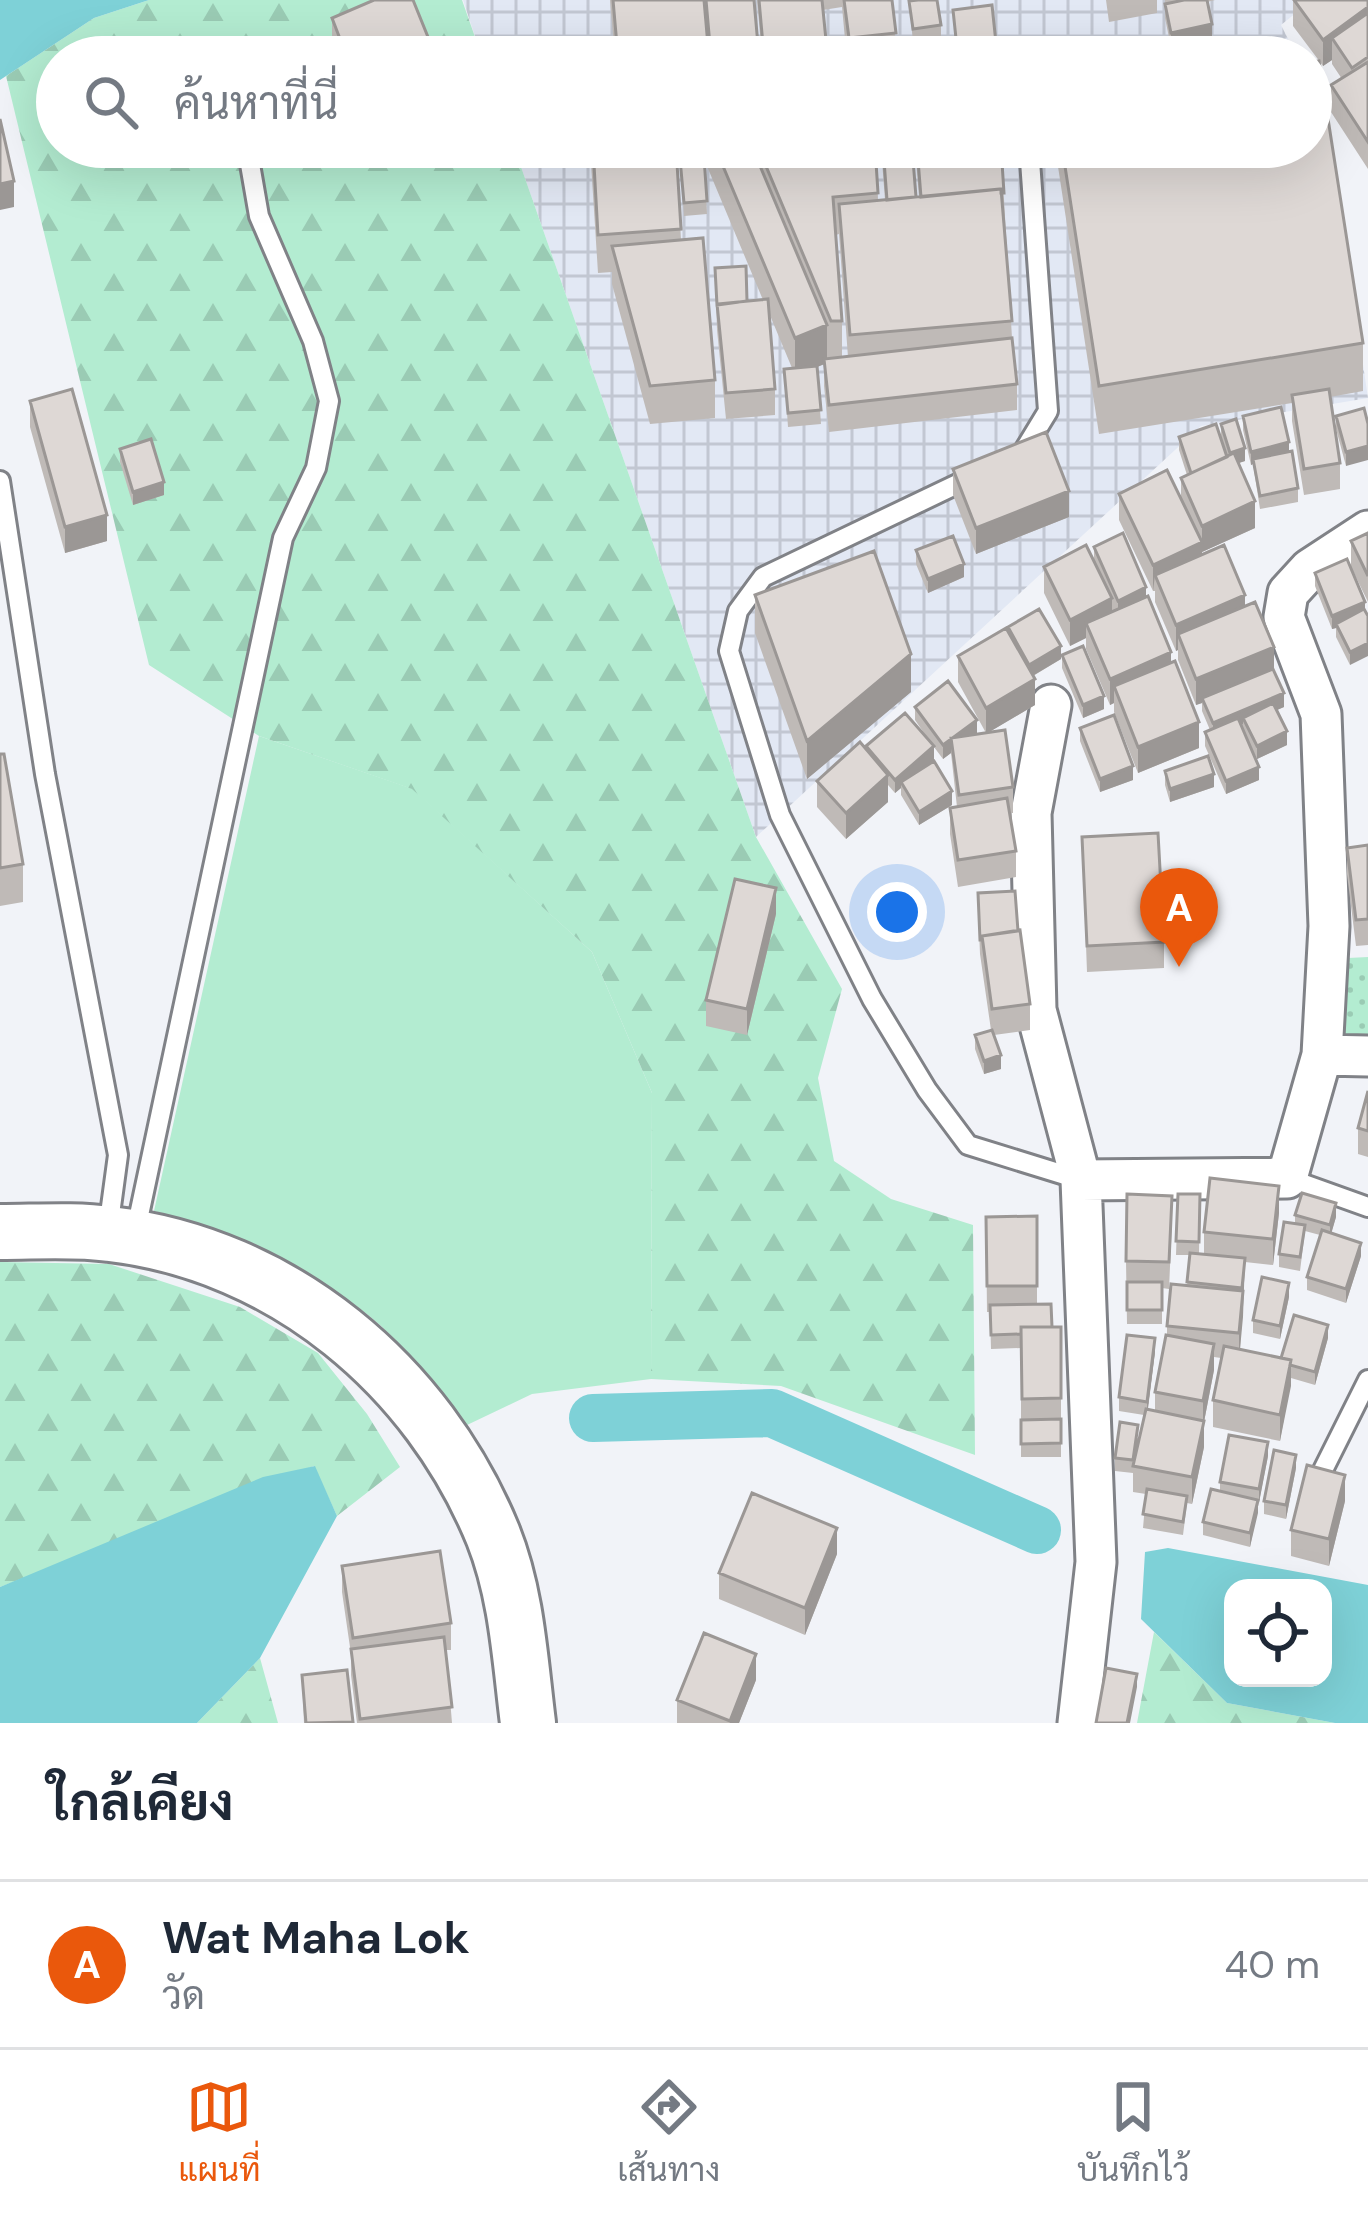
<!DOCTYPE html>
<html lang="th">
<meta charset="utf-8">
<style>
body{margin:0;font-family:"DM Sans",Sarabun,sans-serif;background:#f6f6f7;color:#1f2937}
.controls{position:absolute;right:36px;bottom:36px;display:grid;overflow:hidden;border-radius:24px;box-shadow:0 12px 48px #0002}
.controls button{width:108px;height:108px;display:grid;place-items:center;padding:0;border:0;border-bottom:3px solid #e0e1e3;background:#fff;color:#1f2937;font:60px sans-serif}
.you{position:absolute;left:897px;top:912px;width:42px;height:42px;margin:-30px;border:9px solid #fff;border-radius:50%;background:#1a73e8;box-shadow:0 0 0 18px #1a73e833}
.badge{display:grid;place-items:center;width:78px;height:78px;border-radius:50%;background:#ea580c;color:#fff;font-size:39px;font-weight:700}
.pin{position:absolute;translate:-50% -99px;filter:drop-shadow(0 3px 6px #0008)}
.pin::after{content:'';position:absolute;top:63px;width:42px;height:36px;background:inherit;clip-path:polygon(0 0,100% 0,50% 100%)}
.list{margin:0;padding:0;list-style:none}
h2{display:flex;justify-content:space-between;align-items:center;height:156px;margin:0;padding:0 48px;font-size:51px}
h2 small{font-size:39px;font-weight:400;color:#747a83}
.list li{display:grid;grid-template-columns:78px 1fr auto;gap:36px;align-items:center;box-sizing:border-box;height:168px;padding:0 48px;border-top:3px solid #e0e1e3}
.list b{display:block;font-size:45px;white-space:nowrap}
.list p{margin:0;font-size:39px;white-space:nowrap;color:#747a83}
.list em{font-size:39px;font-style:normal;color:#747a83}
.icon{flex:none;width:66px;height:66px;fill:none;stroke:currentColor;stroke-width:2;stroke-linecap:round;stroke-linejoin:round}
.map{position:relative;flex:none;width:1368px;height:1723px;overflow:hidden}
.search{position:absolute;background:#fff;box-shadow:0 12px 48px #0002;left:36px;right:36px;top:36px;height:132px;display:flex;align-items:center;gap:30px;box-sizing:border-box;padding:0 42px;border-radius:66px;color:#747a83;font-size:45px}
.sheet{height:324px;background:#fff}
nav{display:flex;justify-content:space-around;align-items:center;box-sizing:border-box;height:168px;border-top:3px solid #e0e1e3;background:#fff;font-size:33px;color:#747a83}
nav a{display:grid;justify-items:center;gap:6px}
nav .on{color:#ea580c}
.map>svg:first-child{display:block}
</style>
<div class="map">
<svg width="1368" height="1723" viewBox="0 0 1368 1723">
<defs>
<pattern id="industrial-grid" width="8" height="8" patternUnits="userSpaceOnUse" patternTransform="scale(3)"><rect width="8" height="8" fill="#e2e8f4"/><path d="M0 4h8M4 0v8" fill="none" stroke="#c2c7d2"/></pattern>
<pattern id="forest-firs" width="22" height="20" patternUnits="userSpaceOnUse" patternTransform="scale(3)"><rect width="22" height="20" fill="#b3ecd1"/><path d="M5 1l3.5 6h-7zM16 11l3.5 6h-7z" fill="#9acbb4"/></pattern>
<pattern id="park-dots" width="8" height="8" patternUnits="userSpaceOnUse" patternTransform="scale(3)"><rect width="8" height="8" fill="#b3ecd1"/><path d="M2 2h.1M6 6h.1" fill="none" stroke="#9acbb4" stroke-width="1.8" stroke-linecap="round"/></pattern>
</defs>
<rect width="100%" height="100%" fill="#f1f3f8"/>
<!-- industrial -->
<path fill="url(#industrial-grid)" d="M463,0h849l-31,25 16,32h-815z
M1325,110l43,288 -167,28 -445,411 -242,-690h797z"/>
<!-- grass -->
<path fill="#b3ecd1" d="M259,736l154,53 179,163 60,141 -1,286 -119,15 -65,31c-31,-35 -62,-81 -99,-110 -63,-50 -136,-84 -214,-104z"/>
<!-- forest -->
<path fill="url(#forest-firs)" d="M149,0h313l20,57h-425v90h457l242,690 86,152 -24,89 16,83 57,38 82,26 2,230 -194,-69 -130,-7 1,-286 -60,-141 -180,-163 -153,-53 -110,-71 -143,-589 88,-58z
M0,1262l109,2 131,43 78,46 49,61 33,53 -63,49 -23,-50 -314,121z
M1154,1632l73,71 108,20h-198z
M260,1658l18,65h-81z"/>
<!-- park -->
<path fill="url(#park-dots)" d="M1368,957v89h-27l7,-88z"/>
<!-- water -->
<path fill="#7ed1d7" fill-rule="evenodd" d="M0,0h149l-55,18 -94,62z
M315,1466l22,50 -77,142 -63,65h-197v-136l263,-110z
M1168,1548l200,37v138h-33l-108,-20 -86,-84 4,-67zM1323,1588v90h-90v-90z"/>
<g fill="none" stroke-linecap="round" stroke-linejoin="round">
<!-- canal -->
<path stroke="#7ed1d7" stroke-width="48" d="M593,1418l179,-5 265,117"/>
<defs>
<path id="service" d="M1023,452l25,-41 -19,-264
M972,477l-209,100 -25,34 -9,40 51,164 92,184 55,91 41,55 113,35
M0,481l45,293 73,381 -10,74
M1287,1178l81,29
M135,1234l148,-696 33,-70 13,-67 -16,-60 -54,-125 -12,-69
M1318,1480l50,-100"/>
<path id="minor" d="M1051,705l-20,108 5,197 45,170
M1322,1055l46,1
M1078,1723l18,-161 -15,-382 206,-2 35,-123 7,-129 -8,-212 -37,-97 4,-24 22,-24 58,-38"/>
<path id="secondary" d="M0,1232c36,0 74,-3 110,2 173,20 318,142 383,301 24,60 27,125 35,188"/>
</defs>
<!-- service casing -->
<use href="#service" stroke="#808287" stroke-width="24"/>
<!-- minor casing -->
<use href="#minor" stroke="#808287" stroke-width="45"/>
<!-- secondary casing -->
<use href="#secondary" stroke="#808287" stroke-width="60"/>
<!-- service -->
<use href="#service" stroke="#fff" stroke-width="18"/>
<!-- minor -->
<use href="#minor" stroke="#fff" stroke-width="39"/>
<!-- secondary -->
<use href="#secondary" stroke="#fff" stroke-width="54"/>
</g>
<!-- wall -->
<path fill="#bfbab7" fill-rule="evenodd" d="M610,0h144l4,45h3l-4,-45h135l4,46 10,11h-291zM842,7l3,32 -19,1 -3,-30z
M1106,0h51v13l-48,9z
M1165,0h50l-8,2 5,36 -41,9 -6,-29z
M1293,0h75v169l-37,-57v-27l11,-6 -10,-15v-4l-9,6 -30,-40z
M909,1l32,24v13l-28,4z
M953,10l43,33v14h-39z
M332,18l100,39h-95l-5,-13z
M590,147h86l5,93 34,140v38l-65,6 -38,-140v-12l-14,1z
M699,147h176l3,53h7l-4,-53h31l4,50h3l-4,-50h86l11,191 5,46v26l-188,22 -5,-46v-22l-7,3 4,57 -33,3 -4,-58 8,-1 -23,-55 6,76v26l-49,4 -9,-89 -2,-62 32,33 16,-1 -59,-141 3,55 -23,2 -4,-57 23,-2zM839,234l9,123h-6v-36l-6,-86z
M1055,147h256l52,196v48l-33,6 10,66v26l-36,6 -12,-74v-18l-193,31z
M30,401l77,140 -42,12 -35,-126z
M1364,408l-18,58 -10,-37v-13z
M1243,416l46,36 9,36v14l-38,7 -7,-45 -2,1 -8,-35z
M1221,424l24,37 -7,2 17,65 -53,24v3l43,51 29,65 10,36 -7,3 10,35 -30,14 -12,-23 14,44 -33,14 -21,-48v-14l5,-2 -8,-19v-8l-6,2 -18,-45v-10l-2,1 -21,-49v-11h-2l-34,-71v-26l62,4v-20l6,-3 -8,-25v-13h42z
M120,449l44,46 -31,10 -13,-43z
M953,469l116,48 -93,37 -23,-59z
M1368,533v69l-17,-35v-26z
M1094,547l52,50 25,66 28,85 -61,25 -24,-61v-9l-4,2 -24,-56v-11l-16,8 -26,-53v-26l50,-7z
M916,550l48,27 -36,16 -12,-29z
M1315,573l50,37 -15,55 -14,-28v-9l-4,1 -17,-43z
M755,595l156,97 -104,87 -52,-146z
M1006,628l55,31 -28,17 2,29 -46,27 24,55v26h-3l6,38v26l-58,10 -8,-53v-26l7,-1 -6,-54 -8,6 -9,-12v13l-6,5 24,40 -33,20 -18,-30v-7l-6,5 -7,-8v17l-42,37 -29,-32v-26l49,-31v-4h67l-18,-26v-13l62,26h9l-28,-51v-26z
M1062,655l42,54 -21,9 -21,-50z
M1080,728l53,52 -33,12 -20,-51z
M0,754l23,110v38l-23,4z
M1165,771l49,16 -44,15 -5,-17z
M1082,837l82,105v26l-77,4z
M1368,845v100l-12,1 -9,-72v-26z
M978,906l40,25 12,73v26l-36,5 7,34 -17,5 -9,-25v-14l16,-5 -11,-76z
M776,914l-29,121 -41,-9v-26z
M1368,1091v66l-10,-3v-26z
M1178,1194h22l-1,60h5v-22l75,-19 -6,52 -28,-3 -5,87 41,9 47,-20 -13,47 -24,-7 -11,63 -67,-14v-27l8,-42 -7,-1v13l-10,52v25l-12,57 -5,-1 -4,32 -40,-7 3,-34 -13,-2v-19l-18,-2v-13l23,-20 -2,16 8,-39 -25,-4v-14l36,-45 -7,57 7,2v-19l12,-57v-9l20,-40 3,-31h-14z
M1295,1215l41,2 -5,16 30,23 -15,47 -39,-13v-13l13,-42 -15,-4 -5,40 -21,-4v-13l16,-30z
M1037,1216v88l15,23h9v130h-40v-109l-30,1 -1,-37h-3l-1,-95z
M1172,1222l-3,67 -7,-1v36h-35l-1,-63z
M1289,1297l-9,42 -27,-6v-13z
M1268,1456l-18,91 -47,-12v-13l17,-31v-9z
M1296,1468l-10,51 -22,-5v-13z
M1345,1501l-16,65 -38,-10v-26z
M837,1554l-32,81 -86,-36v-26z
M342,1566l109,57v27h-5l6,73h-95l-6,-48v-21l-9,-62z
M347,1670l6,53h-49l-2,-48z
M756,1680l-17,43h-62v-23z"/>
<!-- shaded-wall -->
<path fill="#9b9795" d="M1368,7v26l-36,5v22l-9,6v-26z
M1212,24v14l-41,9v-14z
M432,47v10h-24z
M14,181v26l-14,3v-26z
M827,325v38l-32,13v-38z
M1289,442v13l-36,4v5l-2,1v-13z
M1368,446v14l-22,6v-14z
M1245,448v13l-15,5v-13z
M164,482v13l-31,10v-13z
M1069,491v26l-93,37v-26z
M1255,501v27l-53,24v-26z
M107,515v26l-42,12v-26z
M1202,542v26l-47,7 -2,16v-26z
M964,564v13l-36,16v-14z
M1146,587v14l-28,13v-13z
M1245,595v26l-67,13v16l-2,1v-26z
M1112,598v26l-26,-1v15l-16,8v-26z
M1365,602v13l-29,9v4l-4,1v-13z
M1368,643v13l-18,9v-13z
M1061,646v13l-32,19v-13z
M1274,647v26l-72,25v5l-6,2v-26z
M1171,652v27l-57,7v17l-4,2v-26z
M911,654v38l-104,87v-38z
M1035,679v26l-49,29v-26z
M1284,693v14l-38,16 -3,-5v6l-30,12v-13z
M1104,696v13l-21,9v-13z
M977,720v13l-26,6z
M1199,722v26l-61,25v-26z
M1287,731v14l-30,14v-13z
M951,739v14l-8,6v-14z
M934,746v14l-30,26 -3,-4v6l-6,5v-13z
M1133,766v14l-33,12v-13z
M1259,767v13l-33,14v-13z
M1214,774v13l-44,15v-13z
M888,775v27l-42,37v-26z
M952,791v14l-33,20v-13z
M776,888v26l-29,121v-26z
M1001,1055v14l-17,5v-13z
M1279,1186v27l-6,52v-26z
M1336,1203v14l-6,21v-13z
M1361,1243v13l-15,47v-14z
M1245,1258l-2,59 -4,43v-27z
M1289,1283v14l-9,42v-13z
M1328,1325v13l-13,47v-13z
M1155,1338v14l-8,63v-13z
M1214,1344v26l-10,52v25l-12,57v-27l11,-51v-25z
M1291,1360v26l-11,55v-26z
M1268,1442v14l-9,47v-14z
M1296,1455v13l-10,51v-14z
M1345,1475v26l-16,65v-27z
M1258,1500v13l-8,34v-14z
M837,1528v26l-32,81v-27z
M756,1654v26l-17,43h-9z
M1137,1674v13l-7,36h-3z"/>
<!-- building -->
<path fill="#ded8d5" stroke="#9b9795" stroke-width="3" d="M374,0h39l19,47 -24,10h-61l-15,-39z
M613,0h91l5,57h-91z
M706,0h48l4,45 -42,3v8l-5,1z
M759,0h63l4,40 -63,5z
M844,0h48l4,33 -47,5z
M918,0h19l4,25 -28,4 -4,-28z
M1184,0h23l5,24 -41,9 -6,-29z
M1294,0h74v7l-45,33z
M992,5l4,38 -39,5 -4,-38z
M1368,13v44l-16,11 -20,-30z
M868,37l1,20h-149l-4,-9z
M905,45l1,12h-29l-1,-10z
M1319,61l44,282 -264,43 -37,-239h249v-85z
M1368,62v80l-37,-57z
M0,119l14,62 -14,3z
M593,147h83l5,82 -83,6z
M715,147h37l75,178 -32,13z
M758,147h117l3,46 -45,4 9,124h-11z
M883,147h29l4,50 -29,3z
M917,147h84l3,46h-3v-4l-80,8z
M704,157l3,44 -23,2 -4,-44z
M1001,189l11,132 -162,14 -11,-131z
M703,238l12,142 -65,6 -38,-140z
M746,266l1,35 -30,4 -2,-37z
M768,299l7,90 -49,4 -9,-89z
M1012,338l5,46 -188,21 -5,-46z
M817,366l4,44 -33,3 -4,-44z
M72,389l35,126 -42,12 -35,-126z
M1329,389l11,74 -36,6 -12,-74z
M1281,407l8,35 -38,10 -8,-36z
M1364,408l4,16v22l-22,6 -10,-36z
M1236,419l9,29 -15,5 -9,-29z
M1216,424l11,33 -36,16 -12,-36z
M1046,432l23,59 -93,37 -23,-59z
M151,439l13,43 -31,10 -13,-43z
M1292,451l6,37 -38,8 -7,-37z
M1234,453l21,48 -53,25 -21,-48z
M1167,470l35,72 -49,23 -34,-71z
M1123,533l23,54 -28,14 -24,-54z
M1368,533v43l-17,-35z
M953,536l11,28 -36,15 -12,-29z
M1086,545l26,53 -42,22 -26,-53z
M1224,545l21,50 -69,30 -21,-50z
M874,551l37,103 -104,87 -52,-146z
M1347,559l18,43 -33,14 -17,-43z
M1148,596l23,56 -61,27 -24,-56z
M1255,602l19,45 -78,32 -18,-45z
M1039,609l22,37 -32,19 -21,-38z
M1364,609l4,7v27l-18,9 -14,-28z
M1006,628l29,51 -49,29 -28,-52z
M1083,646l21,50 -21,9 -21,-50z
M1175,661l24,61 -61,25 -24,-61z
M1273,669l11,24 -71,30 -11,-25z
M948,681l29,39 -34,25 -28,-38z
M1273,703l14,28 -30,15 -14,-28z
M905,713l29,33 -39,34 -29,-34z
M1114,715l19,51 -33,13 -20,-51z
M1238,718l21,49 -33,14 -21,-49z
M1005,730l8,57 -54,8 -8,-57z
M860,742l28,33 -42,38 -29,-32z
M0,754h4l19,110 -23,4z
M1208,756l6,18 -44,15 -5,-18z
M934,761l18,30 -33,21 -18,-30z
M1007,798l9,53 -58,9 -8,-52z
M1158,833l6,109 -77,4 -5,-109z
M1368,845v74l-12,1 -9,-72z
M735,879l41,9 -29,121 -41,-9z
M1015,891l3,40 -36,5v4h-2l-2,-47z
M1020,930l10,74 -38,5 -10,-73z
M992,1030l9,25 -17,6 -9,-26z
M1368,1091v40l-10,-3z
M1210,1178l69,8 -6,53 -69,-7z
M1302,1193l34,10 -6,22 -35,-10z
M1127,1194l45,2 -3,66 -43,-1z
M1178,1194h22l-1,48 -23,-1z
M1037,1216v70h-50l-1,-69z
M1284,1222l21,3 -5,32 -21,-3z
M1322,1230l39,13 -15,46 -39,-12z
M1190,1253l55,5 -3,30 -55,-6z
M1262,1277l27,6 -9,43 -27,-6z
M1127,1282h35v28h-35z
M1171,1284l72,7 -4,42 -72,-7z
M1051,1304l1,23h-31v7l-30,1 -1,-30z
M1294,1315l34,10 -13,47 -25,-7 1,-5 -10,-2z
M1021,1327h40v71l-39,1z
M1127,1335l28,3 -8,64 -28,-5z
M1166,1335l48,9 -11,57 -48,-9z
M1224,1346l67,14 -11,55 -67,-15z
M1146,1409l58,12 -12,56 -59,-11z
M1061,1419v24l-40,1v-24z
M1120,1422l18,3 -5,35 -18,-2z
M1229,1435l39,7 -9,47 -39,-7z
M1274,1450l22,5 -10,50 -22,-4z
M1307,1465l38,10 -16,64 -38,-9z
M1147,1489l40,7 -4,26 -40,-8z
M1211,1489l47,11 -8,33 -47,-11z
M752,1493l85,35 -32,80 -86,-35z
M440,1551l11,72 -98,15 -11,-72z
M704,1633l52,21 -26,67 -53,-21z
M444,1637l8,70 -92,12 -9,-70z
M1106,1668l31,6 -10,49h-31z
M347,1670l6,52 -47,1 -4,-48z"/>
</svg>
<div class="controls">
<button><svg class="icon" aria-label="locate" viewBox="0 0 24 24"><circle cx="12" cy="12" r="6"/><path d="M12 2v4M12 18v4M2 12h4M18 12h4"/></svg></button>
</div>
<div class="you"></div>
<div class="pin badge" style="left:1179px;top:967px">A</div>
<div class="search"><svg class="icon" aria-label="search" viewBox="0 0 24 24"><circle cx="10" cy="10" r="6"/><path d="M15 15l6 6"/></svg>ค้นหาที่นี่</div>
</div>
<section class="sheet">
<h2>ใกล้เคียง<small></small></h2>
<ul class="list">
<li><span class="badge">A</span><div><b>Wat Maha Lok</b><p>วัด</p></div><em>40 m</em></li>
</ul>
</section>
<nav>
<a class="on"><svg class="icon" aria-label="map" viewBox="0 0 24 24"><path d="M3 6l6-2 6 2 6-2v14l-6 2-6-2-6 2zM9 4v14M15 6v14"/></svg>แผนที่</a>
<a><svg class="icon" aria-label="directions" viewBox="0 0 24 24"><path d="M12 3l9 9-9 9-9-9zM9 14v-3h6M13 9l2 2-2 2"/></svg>เส้นทาง</a>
<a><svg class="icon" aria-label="saved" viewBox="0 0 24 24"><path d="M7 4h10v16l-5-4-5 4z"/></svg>บันทึกไว้</a>
</nav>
